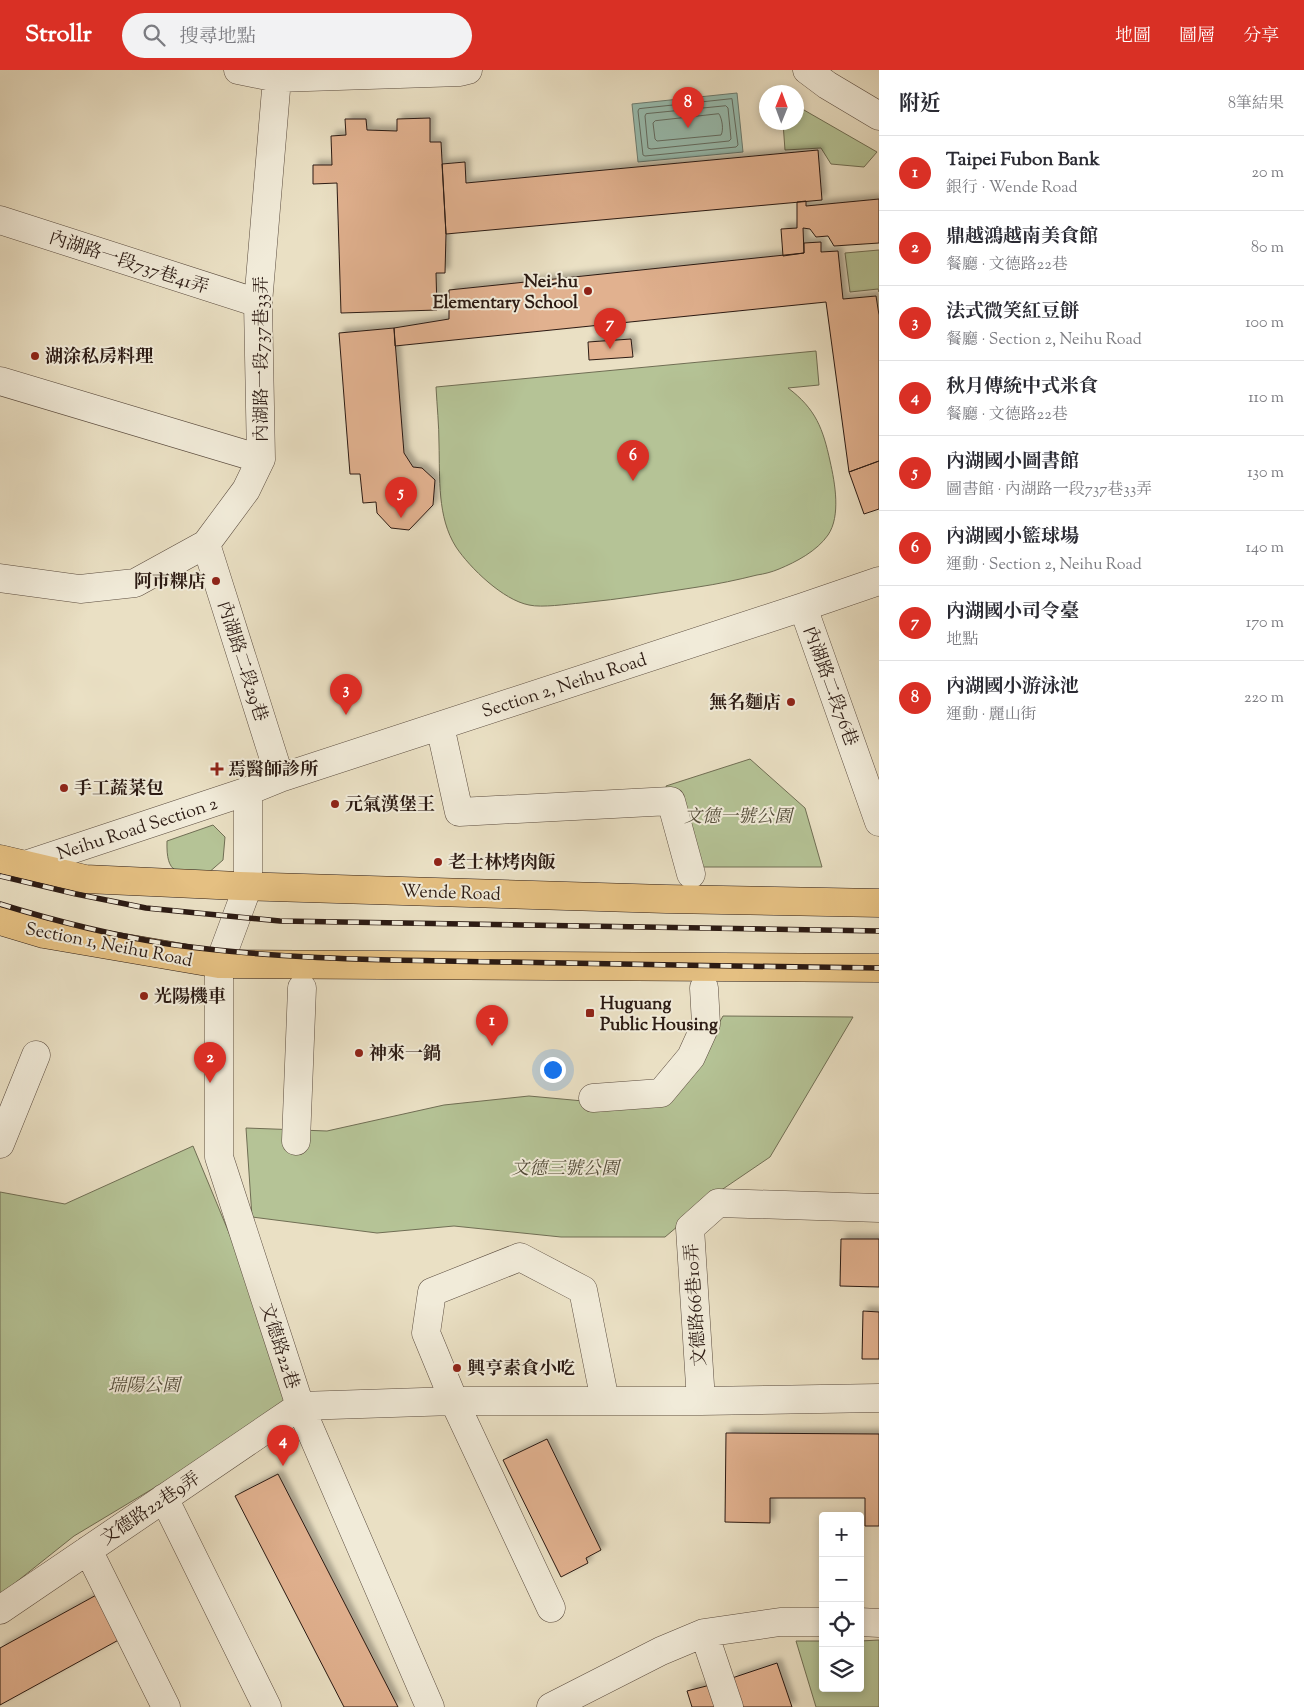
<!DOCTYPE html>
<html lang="zh-TW">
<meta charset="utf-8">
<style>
body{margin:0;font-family:"Sorts Mill Goudy","Noto Serif TC",serif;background:#f2f2f3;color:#2b2b33}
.controls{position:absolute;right:15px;bottom:15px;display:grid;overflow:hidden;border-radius:5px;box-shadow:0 2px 8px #0003}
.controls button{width:45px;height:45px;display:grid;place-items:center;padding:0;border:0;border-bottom:1px solid #e1e1e2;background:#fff;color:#2b2b33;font:25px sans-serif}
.compass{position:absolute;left:759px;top:15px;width:45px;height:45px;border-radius:50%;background:#fff;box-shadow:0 2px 8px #0003;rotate:1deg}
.you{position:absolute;left:552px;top:999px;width:18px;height:18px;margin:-12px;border:4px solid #fff;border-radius:50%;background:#1a73e8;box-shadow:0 0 0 8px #1a73e833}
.badge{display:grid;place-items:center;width:32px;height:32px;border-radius:50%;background:#d93025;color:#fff;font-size:16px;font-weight:700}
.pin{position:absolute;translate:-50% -41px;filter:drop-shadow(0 1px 2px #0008)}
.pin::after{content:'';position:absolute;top:26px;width:18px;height:15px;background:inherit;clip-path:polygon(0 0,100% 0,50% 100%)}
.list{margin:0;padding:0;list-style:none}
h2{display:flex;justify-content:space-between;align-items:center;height:65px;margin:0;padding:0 20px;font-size:21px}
h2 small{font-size:16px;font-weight:400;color:#7c7c81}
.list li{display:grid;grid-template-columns:32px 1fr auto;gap:15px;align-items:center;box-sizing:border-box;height:75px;padding:0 20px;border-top:1px solid #e1e1e2}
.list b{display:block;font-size:19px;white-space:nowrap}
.list p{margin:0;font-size:16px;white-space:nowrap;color:#7c7c81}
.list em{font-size:16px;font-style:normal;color:#7c7c81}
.icon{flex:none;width:28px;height:28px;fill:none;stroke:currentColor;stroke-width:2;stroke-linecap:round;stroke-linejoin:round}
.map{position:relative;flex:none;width:879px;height:1637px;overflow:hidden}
header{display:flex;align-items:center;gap:30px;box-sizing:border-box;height:70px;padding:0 25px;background:#d93025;color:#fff}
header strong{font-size:24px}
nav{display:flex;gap:28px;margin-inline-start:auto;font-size:18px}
.search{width:350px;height:45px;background:#f2f2f3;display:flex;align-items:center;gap:12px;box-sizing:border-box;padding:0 18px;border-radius:28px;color:#7c7c81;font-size:19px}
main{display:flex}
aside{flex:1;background:#fff}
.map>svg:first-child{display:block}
</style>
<header>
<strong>Strollr</strong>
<div class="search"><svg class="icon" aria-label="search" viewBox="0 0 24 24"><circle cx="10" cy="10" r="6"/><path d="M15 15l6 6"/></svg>搜尋地點</div>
<nav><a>地圖</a><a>圖層</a><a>分享</a></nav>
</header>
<main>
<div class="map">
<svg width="879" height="1637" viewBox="0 0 879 1637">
<defs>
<filter id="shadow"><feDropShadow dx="4.5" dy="-4.5" stdDeviation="2.5" flood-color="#0004"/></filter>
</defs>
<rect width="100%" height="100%" fill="#eae0c4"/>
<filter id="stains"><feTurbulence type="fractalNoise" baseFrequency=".004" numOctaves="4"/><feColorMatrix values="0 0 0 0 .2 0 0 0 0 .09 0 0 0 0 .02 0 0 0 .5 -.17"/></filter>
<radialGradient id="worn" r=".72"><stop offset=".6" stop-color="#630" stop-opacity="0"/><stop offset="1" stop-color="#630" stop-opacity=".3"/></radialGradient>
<!-- green -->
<path fill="#b5c396" stroke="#706e54" d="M797,36l80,46 -13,15 -33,-3 -10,-16 -36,2 -2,-27 13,-1z
M879,180v42l-1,-3 -28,3 -5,-39z
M816,281l3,34 -31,3c28,21 35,41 42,73 5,22 11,55 -2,74 -11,16 -32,27 -49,34 -7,3 -15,5 -22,6 -20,5 -39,9 -59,12 -39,6 -77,12 -117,16 -14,1 -39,5 -52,2 -26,-5 -59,-37 -73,-58 -19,-30 -16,-69 -17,-103 0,-19 -2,-38 -3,-57z
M750,689l55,49 17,59h-127l-29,-81z
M213,755l12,12 -2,23 -16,14c-30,0 -41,1 -40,-33z
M723,946l130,1 -83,140 -53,36 -52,44h-104l-107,-11 -77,7 -125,-16 -6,-89 81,3 117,-26 85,-9 65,6 98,-30z
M193,1076l46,111 48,151 -213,128 -74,59v-403l65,12z
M879,1570v67h-63l-20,-66h27v47h37v-47z"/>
<!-- water -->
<path fill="#98bdb0" stroke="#6c7c71" d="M737,23l6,59 -105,10 -6,-58z"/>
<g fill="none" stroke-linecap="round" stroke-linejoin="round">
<!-- shore -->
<path stroke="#626c62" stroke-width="1" d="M732,29l6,46 -2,2 -91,9 -2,-1 -5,-44 1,-2z
M726,36l2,2 3,31 -2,2 -78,8 -3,-1 -3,-32 1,-2z
M719,44c3,4 5,16 2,21l-64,6 -2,-2 -2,-16 2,-2z"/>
</g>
<!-- building -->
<path fill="#e1b18f" stroke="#2b1a13" filter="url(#shadow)" d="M430,48v24h11l5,92 -1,39h-9l1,37 -96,3 -4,-130 -24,1v-19h19l-1,-29 15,-1 -1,-16h21l1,11 30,1v-12z
M818,80l4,50 -376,34 -4,-70 23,-2 1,21z
M879,129v44l-45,3 -6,-10 -12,1 -6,-8 -7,-1 1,25 -21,3 -2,-27 16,-1v-26l9,-1v5z
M821,172v10l17,-1 5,48 33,-3 3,19v146l-30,11 -23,-170 -431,44 -1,-18 55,-9v-29l355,-37v-10z
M394,258l10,125 9,14 9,1 13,12 -2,25 -24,25 -18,-2 -14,-15 -1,-11 -13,1 -3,-29h-10l-11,-141z
M631,269l2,18 -44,3 -1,-18z
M879,391v48l-15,5 -15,-42z
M841,1169h38v48l-39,-1z
M863,1241l16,1v47h-17z
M726,1363l153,1v92h-14v-28h-95v25l-45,-1z
M547,1369l54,111 -15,8 2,5 -27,14 -58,-117z
M278,1404l120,233h-54l-109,-211z
M100,1523l24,44 -124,68v-57z
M777,1593l15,44h-50l-10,-29z
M718,1613l9,24h-35l-5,-16z"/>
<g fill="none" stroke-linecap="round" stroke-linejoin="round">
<defs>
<path id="minor" d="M238,0l39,8 183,-6 8,-2
M807,0l20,15 52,31
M0,150l258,83
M0,311l261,78
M206,474l74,234
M0,508l80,11 55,-6 71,-39 40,-54 15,-31 -3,-156 19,-225
M803,537l76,215
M440,656l19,86 212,-11 20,73
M248,721v95l-29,78v193l81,249 130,301
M25,795l223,-74 32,-13 523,-171 76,-26
M593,1028l68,-5 30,-36 15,-33 -2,-36
M296,1071l6,-153
M0,1074l36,-89
M701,1331l-11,-173 28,-25 161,5
M164,1428l103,209
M88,1480l78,157
M551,1538l-97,-207 -28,-68 6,-41 88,-35 63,33 22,111
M0,1540l300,-204 154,-5h247l178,-3
M860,1552l19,1
M704,1563l25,74
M551,1637l110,-56 43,-18 76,-11h43"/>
<path id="major" d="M0,789l85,20 154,7 427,13 213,4
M0,851l44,13 175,30 660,4"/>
</defs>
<!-- minor casing -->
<use href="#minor" stroke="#5b4c3f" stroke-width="29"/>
<!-- major casing -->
<use href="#major" stroke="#2b1a13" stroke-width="29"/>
<!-- minor -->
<use href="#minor" stroke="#f1ebd9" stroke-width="28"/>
<!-- major -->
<use href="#major" stroke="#e5c082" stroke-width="28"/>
<defs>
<path id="rail" d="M0,806l76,18 70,14 134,13 599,10
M0,834c55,17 111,31 168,40 112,16 225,16 338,18 124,2 249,5 373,6"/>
</defs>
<!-- rail casing -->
<use href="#rail" stroke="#2b1a13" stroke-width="5.5"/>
<!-- rail -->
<use href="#rail" stroke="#f1ebd9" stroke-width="4" stroke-dasharray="11" stroke-linecap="butt"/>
</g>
<!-- markers -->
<g fill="#8f2418" stroke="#f1ebd9" stroke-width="2">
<circle cx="588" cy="221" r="5"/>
<circle cx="35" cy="286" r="5"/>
<circle cx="216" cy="511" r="5"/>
<circle cx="791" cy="632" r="5"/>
<path d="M214.5 691.5h5v5h5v5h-5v5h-5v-5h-5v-5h5z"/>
<circle cx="64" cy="718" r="5"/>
<circle cx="335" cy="734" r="5"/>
<circle cx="438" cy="792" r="5"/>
<circle cx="144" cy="926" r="5"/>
<rect x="585" y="938" width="10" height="10" rx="2.5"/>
<circle cx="359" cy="983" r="5"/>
<circle cx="457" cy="1298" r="5"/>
</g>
<g text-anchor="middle" stroke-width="4" stroke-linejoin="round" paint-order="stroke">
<!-- street labels -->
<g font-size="18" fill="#2b1a13" stroke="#f1ebd9">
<text transform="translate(129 192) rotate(18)" y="6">內湖路一段737巷41弄</text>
<text transform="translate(261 289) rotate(-90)" y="6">內湖路一段737巷33弄</text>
<text transform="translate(243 591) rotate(72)" y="6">內湖路二段29巷</text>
<text transform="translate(564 615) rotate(-18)" y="6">Section 2, Neihu Road</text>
<text transform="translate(831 616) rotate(70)" y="6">內湖路二段76巷</text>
<text transform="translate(137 758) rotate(-18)" y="6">Neihu Road Section 2</text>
<text transform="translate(451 822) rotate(2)" y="6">Wende Road</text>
<text transform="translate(109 874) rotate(11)" y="6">Section 1, Neihu Road</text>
<text transform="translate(695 1235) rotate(-94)" y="6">文德路66巷10弄</text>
<text transform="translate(280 1276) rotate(72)" y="6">文德路22巷</text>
<text transform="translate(150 1438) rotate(-34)" y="6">文德路22巷9弄</text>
</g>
<!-- poi labels -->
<g font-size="18" font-weight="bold" fill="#2b1a13" stroke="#f1ebd9" text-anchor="start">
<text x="578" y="217" text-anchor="end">Nei-hu<tspan x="578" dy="21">Elementary School</tspan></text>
<text x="45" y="292">湖涂私房料理</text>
<text x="206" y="517" text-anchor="end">阿市粿店</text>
<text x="781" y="638" text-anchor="end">無名麵店</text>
<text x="228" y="705">焉醫師診所</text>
<text x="74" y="724">手工蔬菜包</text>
<text x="345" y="740">元氣漢堡王</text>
<text x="448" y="798">老士林烤肉飯</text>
<text x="154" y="932">光陽機車</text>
<text x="600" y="939">Huguang<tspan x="600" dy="21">Public Housing</tspan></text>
<text x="369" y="989">神來一鍋</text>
<text x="467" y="1304">興亨素食小吃</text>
</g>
<!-- park labels -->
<g font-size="18" font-style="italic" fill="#544d3a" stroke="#f1ebd9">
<text x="738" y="752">文德一號公園</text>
<text x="565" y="1104">文德三號公園</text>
<text x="144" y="1321">瑞陽公園</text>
</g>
</g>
<rect width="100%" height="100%" filter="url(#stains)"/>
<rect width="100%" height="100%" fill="url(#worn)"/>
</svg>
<div class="controls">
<button>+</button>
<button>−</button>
<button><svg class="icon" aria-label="locate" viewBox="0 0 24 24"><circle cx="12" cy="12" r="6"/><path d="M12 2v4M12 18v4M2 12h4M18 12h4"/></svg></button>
<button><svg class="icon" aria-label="layers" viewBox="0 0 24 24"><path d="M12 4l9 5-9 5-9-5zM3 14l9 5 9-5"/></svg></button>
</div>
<svg class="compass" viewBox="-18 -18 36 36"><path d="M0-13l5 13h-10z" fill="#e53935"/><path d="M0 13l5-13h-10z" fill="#7c7c81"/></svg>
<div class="you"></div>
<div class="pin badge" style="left:492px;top:976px">1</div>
<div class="pin badge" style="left:210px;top:1013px">2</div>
<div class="pin badge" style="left:346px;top:645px">3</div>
<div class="pin badge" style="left:283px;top:1396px">4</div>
<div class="pin badge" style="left:401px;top:448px">5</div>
<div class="pin badge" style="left:633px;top:411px">6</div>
<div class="pin badge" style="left:610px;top:279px">7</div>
<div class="pin badge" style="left:688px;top:58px">8</div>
</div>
<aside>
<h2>附近<small>8筆結果</small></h2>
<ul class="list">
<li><span class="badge">1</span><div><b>Taipei Fubon Bank</b><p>銀行 · Wende Road</p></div><em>20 m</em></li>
<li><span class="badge">2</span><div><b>鼎越鴻越南美食館</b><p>餐廳 · 文德路22巷</p></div><em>80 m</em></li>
<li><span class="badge">3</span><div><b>法式微笑紅豆餅</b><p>餐廳 · Section 2, Neihu Road</p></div><em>100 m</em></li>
<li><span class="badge">4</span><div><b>秋月傳統中式米食</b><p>餐廳 · 文德路22巷</p></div><em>110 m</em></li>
<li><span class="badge">5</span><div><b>內湖國小圖書館</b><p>圖書館 · 內湖路一段737巷33弄</p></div><em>130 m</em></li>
<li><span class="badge">6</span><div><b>內湖國小籃球場</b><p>運動 · Section 2, Neihu Road</p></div><em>140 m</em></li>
<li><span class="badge">7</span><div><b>內湖國小司令臺</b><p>地點</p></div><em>170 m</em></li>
<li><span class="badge">8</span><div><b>內湖國小游泳池</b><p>運動 · 麗山街</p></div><em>220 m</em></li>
</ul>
</aside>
</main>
